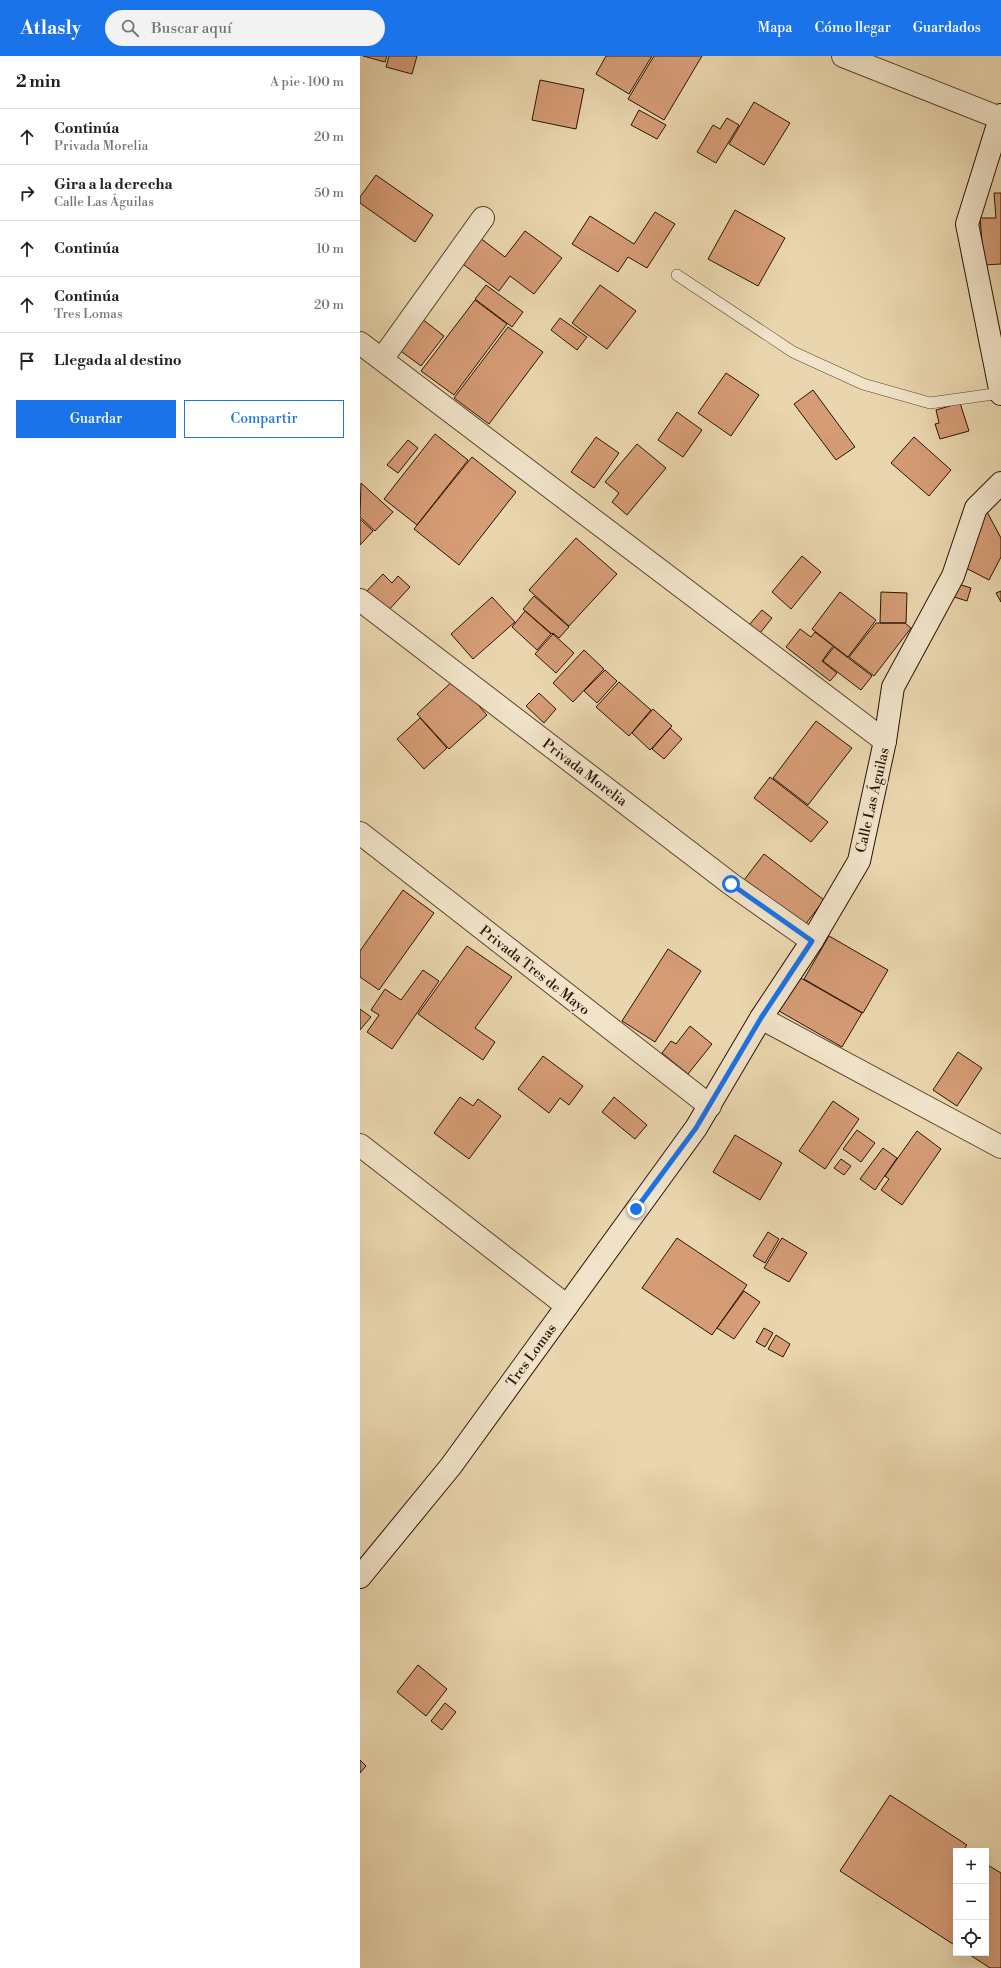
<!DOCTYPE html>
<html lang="es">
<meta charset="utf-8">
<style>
body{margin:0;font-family:"Libre Bodoni",serif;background:#f2f2f2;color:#202124}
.controls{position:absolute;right:12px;bottom:12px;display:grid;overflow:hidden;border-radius:0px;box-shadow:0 4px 16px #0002}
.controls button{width:36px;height:36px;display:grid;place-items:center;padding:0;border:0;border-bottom:1px solid #e0e0e0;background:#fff;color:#202124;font:20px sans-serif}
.stop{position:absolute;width:12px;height:12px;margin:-9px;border:3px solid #1a73e8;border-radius:50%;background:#fff}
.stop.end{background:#1a73e8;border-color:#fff;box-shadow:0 1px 4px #0008}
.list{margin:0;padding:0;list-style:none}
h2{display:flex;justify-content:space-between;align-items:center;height:52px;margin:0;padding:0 16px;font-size:17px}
h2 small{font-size:13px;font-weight:400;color:#757577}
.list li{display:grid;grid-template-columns:26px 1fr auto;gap:12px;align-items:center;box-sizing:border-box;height:56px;padding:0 16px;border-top:1px solid #e0e0e0}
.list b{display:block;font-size:15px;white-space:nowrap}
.list p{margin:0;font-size:13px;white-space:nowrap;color:#757577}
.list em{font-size:13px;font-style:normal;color:#757577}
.actions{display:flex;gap:8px;padding:12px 16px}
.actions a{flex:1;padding:9px 0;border:1px solid #1a73e8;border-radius:0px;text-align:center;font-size:14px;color:#1a73e8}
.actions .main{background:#1a73e8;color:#fff}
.icon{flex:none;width:22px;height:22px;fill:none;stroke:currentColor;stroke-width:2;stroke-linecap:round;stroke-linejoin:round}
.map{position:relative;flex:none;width:641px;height:1912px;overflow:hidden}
header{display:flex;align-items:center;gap:24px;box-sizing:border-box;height:56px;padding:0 20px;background:#1a73e8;color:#fff}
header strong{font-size:19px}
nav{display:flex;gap:22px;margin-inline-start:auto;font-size:14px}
.search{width:280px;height:36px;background:#f2f2f2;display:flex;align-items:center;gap:10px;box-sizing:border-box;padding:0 14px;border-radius:22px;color:#757577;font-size:15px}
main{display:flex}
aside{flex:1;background:#fff}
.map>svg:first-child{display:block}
</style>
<header>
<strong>Atlasly</strong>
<div class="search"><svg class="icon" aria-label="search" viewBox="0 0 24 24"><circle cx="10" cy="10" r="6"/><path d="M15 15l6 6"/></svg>Buscar aquí</div>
<nav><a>Mapa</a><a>Cómo llegar</a><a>Guardados</a></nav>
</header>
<main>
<aside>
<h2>2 min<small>A pie · 100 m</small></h2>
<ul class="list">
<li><svg class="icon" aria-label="ahead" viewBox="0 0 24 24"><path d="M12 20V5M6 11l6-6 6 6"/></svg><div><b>Continúa</b><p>Privada Morelia</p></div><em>20 m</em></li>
<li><svg class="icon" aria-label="right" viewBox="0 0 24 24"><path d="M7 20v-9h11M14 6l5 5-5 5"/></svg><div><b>Gira a la derecha</b><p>Calle Las Águilas</p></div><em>50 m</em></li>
<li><svg class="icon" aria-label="ahead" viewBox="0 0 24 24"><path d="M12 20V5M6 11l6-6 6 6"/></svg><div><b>Continúa</b></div><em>10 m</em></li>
<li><svg class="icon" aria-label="ahead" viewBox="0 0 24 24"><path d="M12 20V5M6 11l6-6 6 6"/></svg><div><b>Continúa</b><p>Tres Lomas</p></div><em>20 m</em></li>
<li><svg class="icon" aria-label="arrive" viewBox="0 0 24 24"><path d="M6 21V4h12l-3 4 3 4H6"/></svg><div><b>Llegada al destino</b></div></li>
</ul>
<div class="actions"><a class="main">Guardar</a><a>Compartir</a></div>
</aside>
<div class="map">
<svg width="641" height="1912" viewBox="0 0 641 1912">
<rect width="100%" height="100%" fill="#ead6ae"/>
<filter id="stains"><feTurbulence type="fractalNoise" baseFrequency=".005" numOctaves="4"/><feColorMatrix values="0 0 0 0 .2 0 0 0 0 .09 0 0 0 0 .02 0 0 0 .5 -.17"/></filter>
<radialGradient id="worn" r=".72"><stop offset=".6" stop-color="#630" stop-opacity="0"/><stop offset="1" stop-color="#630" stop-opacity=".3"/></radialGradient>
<!-- building -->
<path fill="#d59c76" stroke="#2b1304" d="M3,0h24l-2,6z
M29,0h28l-5,18 -26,-7z
M246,0h46l-23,38 -33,-20z
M294,0h48l-38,64 -36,-21z
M180,24l44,9 -8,40 -44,-9z
M394,46l36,21 -26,42 -35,-21z
M279,54l27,15 -9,14 -26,-14z
M367,62l12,7 -23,38 -19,-11 16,-27 7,4z
M16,119l57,40 -18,27 -55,-39v-6z
M634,137h7v71l-17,1 -4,-47h16z
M375,154l50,28 -27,48 -50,-27z
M295,156l20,12 -28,44 -19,-11 -10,15 -46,-28 18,-28 44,28z
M165,175l37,27 -28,36 -24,-18 -11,15 -43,-32 19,-25 30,23z
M126,229l37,27 -11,15 -37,-28z
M240,229l36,26 -29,38 -35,-26z
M115,244l32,24 -53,71 -33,-24z
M57,259l27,21 -23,30 -27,-20z
M200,262l27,19 -10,13 -26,-20z
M148,271l35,25 -54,72 -35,-26z
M366,317l33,22 -28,41 -33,-23z
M453,334l42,57 -19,13 -42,-56z
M600,347l9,28 -29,8 -5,-15 4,-1 -3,-13z
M317,356l25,18 -19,27 -25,-17z
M75,378l33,26 -51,65 -33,-26z
M236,381l23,16 -25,35 -23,-16z
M554,381l37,33 -22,26 -38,-33z
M48,384l10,8 -20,25 -11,-8z
M277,388l29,24 -39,47 -15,-13 7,-9 -14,-11z
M112,401l44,35 -57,73 -45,-36z
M1,427l32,29 -18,19 -15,-14z
M626,454l15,28v19l-12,23 -29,-15z
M0,463l13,12 -13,14z
M216,482l41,36 -48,52 -40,-36z
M442,500l19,16 -30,37 -19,-17z
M23,518l9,9 6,-7 12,11 -24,26 -21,-20z
M595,527l16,5 -4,13 -16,-5z
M641,535v11l-5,-9z
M480,536l36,28 -28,37 -36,-28z
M521,536l26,1 -1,30h-26z
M174,540l35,31 -10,11 -6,-5 -1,1 -29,-25z
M132,541l23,25 -42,37 -22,-25z
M402,554l10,8 -12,15 -11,-8z
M165,555l26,23 -14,16 -25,-23z
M516,567h29l6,5 -37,48 -25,-19z
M440,573l11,8 4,-5 18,14 -11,15 15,12 -7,8 -44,-34z
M193,578l21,19 -18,20 -21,-19z
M474,591l38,29 -11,14 -38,-29z
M224,594l20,19 -31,33 -20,-19z
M245,614l12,11 -20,22 -13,-12z
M95,623l32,36 -38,34 -32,-35z
M259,626l32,28 -22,26 -33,-29z
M179,637l17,16 -12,14 -18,-17z
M293,653l19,17 -22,24 -18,-17z
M60,662l27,30 -23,21 -27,-30z
M456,665l36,27 -44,57 -35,-27z
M310,672l12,11 -18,20 -12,-10z
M410,721l58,45 -17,20 -57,-44z
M404,798l60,46 -23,30 -60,-46z
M43,834l31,23 -55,77 -19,-13v-26z
M469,880l59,34 -25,43 -59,-34z
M107,890l45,31 -37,51 20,14 -12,18 -65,-46z
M308,893l33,22 -46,71 -33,-21z
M63,914l16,11 -47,68 -25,-17 12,-17 -8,-5 14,-21 16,11z
M439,921l63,36 -20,34 -63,-36z
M0,953l11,8 -11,13z
M330,970l22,18 -24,30 -26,-21 9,-12 5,3z
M598,996l24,16 -25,38 -24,-16z
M183,1000l40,30 -14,19 -9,-7 -11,15 -31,-24z
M100,1041l13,9 5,-7 23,17 -32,43 -35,-26z
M254,1041l33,28 -12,14 -33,-27z
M473,1045l26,18 -34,50 -26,-18z
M497,1074l18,13 -14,19 -18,-13z
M557,1075l24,18 -39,56 -21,-15 8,-11 -4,-3z
M375,1079l47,28 -22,37 -47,-28z
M523,1092l14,10 -22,32 -15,-11z
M481,1103l10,7 -7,9 -10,-7z
M408,1176l11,7 -14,24 -12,-7z
M317,1182l70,47 -35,50 -70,-47z
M422,1182l25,15 -18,29 -25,-14z
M384,1235l16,11 -26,37 -17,-11z
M404,1272l9,5 -8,14 -9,-5z
M416,1279l14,9 -7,13 -15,-8z
M58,1609l29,24 -21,27 -29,-24z
M85,1647l11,9 -14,18 -11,-9z
M0,1704l6,6 -6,7z
M530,1739l77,50 -3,4 2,2h-10v95l-116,-75z
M626,1808l15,9v95h-11l-23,-15h19z"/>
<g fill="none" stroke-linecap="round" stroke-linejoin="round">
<defs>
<path id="lane" d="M317,219l116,77 70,32 67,19 71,-10"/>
<path id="street" d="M483,0l157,62
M0,287l525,398
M22,303l101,-141
M0,544l371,284 81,57
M0,777l350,273
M401,962l240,129
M0,1089l207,161"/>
<path id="secondary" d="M641,59l-34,109 34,170
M0,1521l91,-111 245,-338 65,-110 51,-77 47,-80 26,-120 8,-54 60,-111 23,-68 25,-25"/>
</defs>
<!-- lane casing -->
<use href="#lane" stroke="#5b442e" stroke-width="12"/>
<!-- street casing -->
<use href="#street" stroke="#5b442e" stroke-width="24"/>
<!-- secondary casing -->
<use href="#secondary" stroke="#2b1304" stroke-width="24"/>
<!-- lane -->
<use href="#lane" stroke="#f1e4ca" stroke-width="11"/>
<!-- street -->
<use href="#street" stroke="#f1e4ca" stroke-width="22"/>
<!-- secondary -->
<use href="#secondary" stroke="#f1e4ca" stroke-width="22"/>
</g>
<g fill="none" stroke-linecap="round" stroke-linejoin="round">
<!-- route -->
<path stroke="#1a73e8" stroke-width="5" d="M276,1153l60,-81 65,-110 51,-77 -81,-57"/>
</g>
<g text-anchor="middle" stroke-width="3.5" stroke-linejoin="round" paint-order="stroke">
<!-- street labels -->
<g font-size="14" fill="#2b1304" stroke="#f1e4ca">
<text transform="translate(225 716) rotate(37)" y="5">Privada Morelia</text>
<text transform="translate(512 744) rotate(-77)" y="5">Calle Las Águilas</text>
<text transform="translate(175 914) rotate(38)" y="5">Privada Tres de Mayo</text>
<text transform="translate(171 1299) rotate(-54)" y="5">Tres Lomas</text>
</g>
</g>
<rect width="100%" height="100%" filter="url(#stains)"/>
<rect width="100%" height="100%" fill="url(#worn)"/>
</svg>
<div class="controls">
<button>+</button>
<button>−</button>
<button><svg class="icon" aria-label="locate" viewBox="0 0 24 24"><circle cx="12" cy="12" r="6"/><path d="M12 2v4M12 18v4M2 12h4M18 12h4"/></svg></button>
</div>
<div class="stop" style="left:371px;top:828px"></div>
<div class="stop end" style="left:276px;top:1153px"></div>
</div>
</main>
